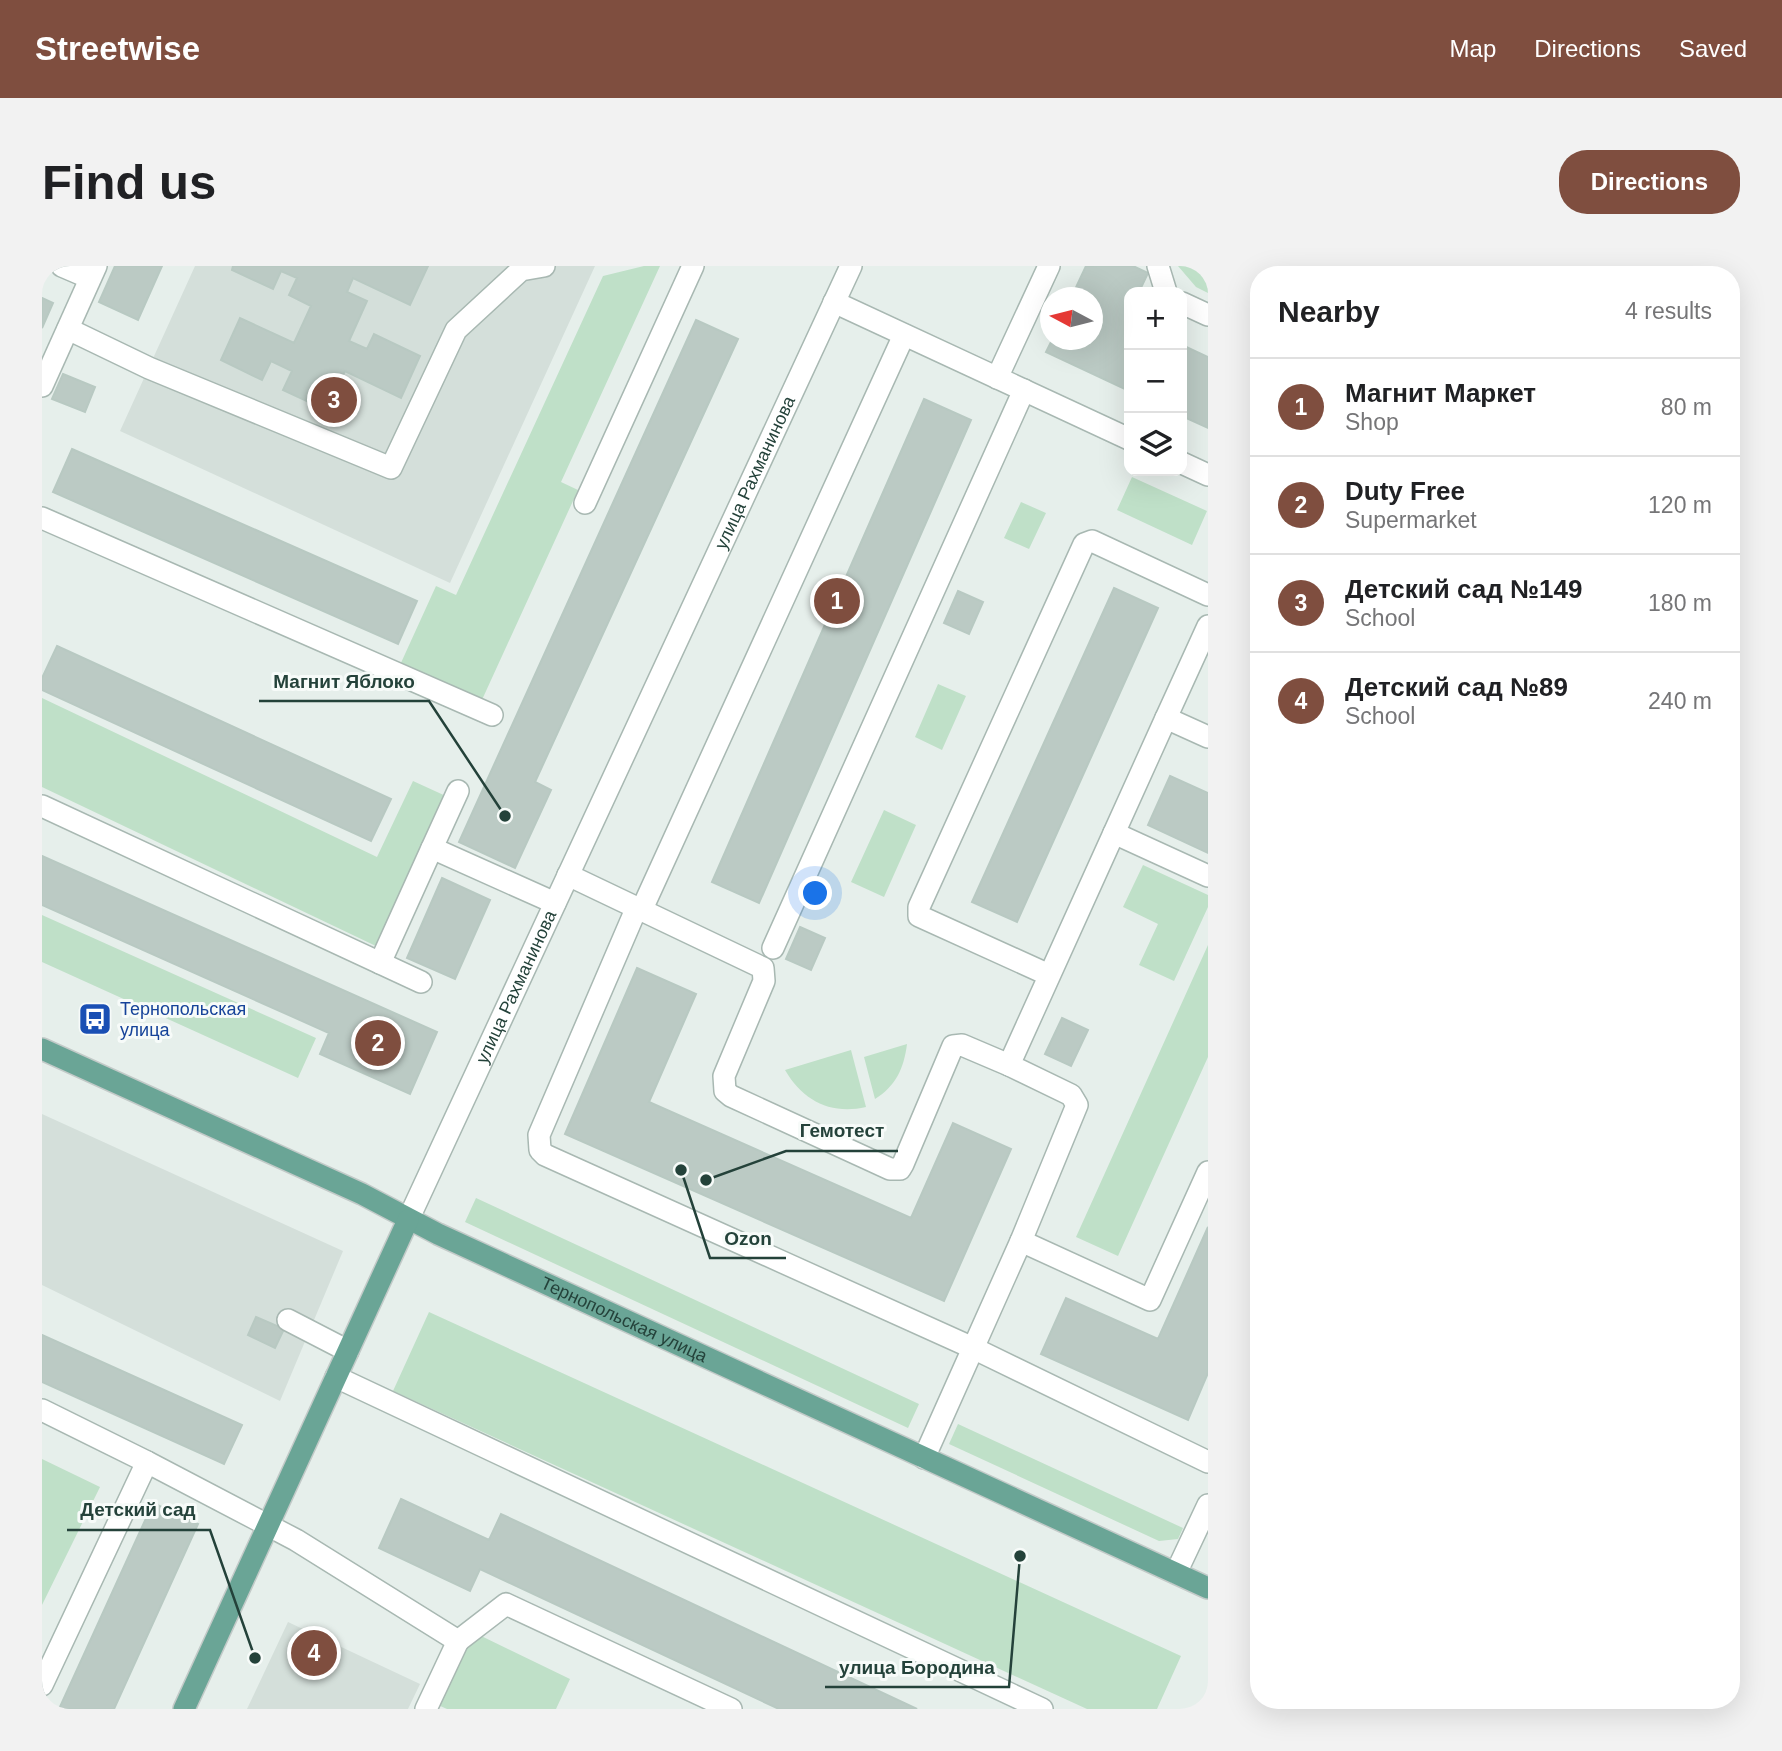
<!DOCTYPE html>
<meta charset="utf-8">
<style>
body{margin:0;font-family:Arial,sans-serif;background:#f2f2f2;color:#202124}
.controls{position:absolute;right:21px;top:21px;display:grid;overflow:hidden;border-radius:14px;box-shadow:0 7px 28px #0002}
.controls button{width:63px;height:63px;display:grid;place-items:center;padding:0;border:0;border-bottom:2px solid #e0e0e0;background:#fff;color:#202124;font:35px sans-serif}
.compass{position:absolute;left:998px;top:21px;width:63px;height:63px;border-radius:50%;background:#fff;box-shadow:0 7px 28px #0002;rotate:277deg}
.you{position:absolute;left:774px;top:628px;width:24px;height:24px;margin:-18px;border:5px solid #fff;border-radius:50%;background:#1a73e8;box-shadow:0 0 0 10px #1a73e833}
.badge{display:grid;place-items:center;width:46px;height:46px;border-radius:50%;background:#7f4e3f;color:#fff;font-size:23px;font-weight:700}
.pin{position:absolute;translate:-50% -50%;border:4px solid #fff;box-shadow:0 2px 7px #0006}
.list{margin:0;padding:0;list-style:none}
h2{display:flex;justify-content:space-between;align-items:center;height:91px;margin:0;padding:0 28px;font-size:30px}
h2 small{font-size:23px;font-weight:400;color:#757577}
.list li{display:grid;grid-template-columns:46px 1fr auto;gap:21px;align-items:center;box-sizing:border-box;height:98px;padding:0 28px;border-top:2px solid #e0e0e0}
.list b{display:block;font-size:26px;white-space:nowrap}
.list p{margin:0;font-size:23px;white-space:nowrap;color:#757577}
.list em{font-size:23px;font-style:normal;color:#757577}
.icon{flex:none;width:38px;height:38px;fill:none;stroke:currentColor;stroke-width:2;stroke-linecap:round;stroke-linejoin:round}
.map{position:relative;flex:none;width:1166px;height:1443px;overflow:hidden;border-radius:28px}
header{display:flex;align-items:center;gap:42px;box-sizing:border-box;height:98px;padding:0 35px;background:#7f4e3f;color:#fff}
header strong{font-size:33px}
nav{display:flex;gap:38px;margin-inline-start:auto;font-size:24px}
.intro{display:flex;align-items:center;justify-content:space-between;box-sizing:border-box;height:168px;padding:0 42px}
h1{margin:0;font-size:49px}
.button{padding:18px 32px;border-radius:28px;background:#7f4e3f;color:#fff;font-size:24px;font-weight:700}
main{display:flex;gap:42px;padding:0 42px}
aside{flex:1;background:#fff;border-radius:28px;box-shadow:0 7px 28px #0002}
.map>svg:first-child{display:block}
</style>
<header>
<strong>Streetwise</strong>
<nav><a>Map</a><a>Directions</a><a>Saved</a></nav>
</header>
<div class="intro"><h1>Find us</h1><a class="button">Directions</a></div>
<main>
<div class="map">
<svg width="1166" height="1443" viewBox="0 0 1166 1443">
<rect width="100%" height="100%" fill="#e6efeb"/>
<!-- built -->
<path fill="#d4dfda" d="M153,0h400l-145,317 -330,-152z
M0,848l301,137 -63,150 -238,-116z
M246,1356l132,62 -12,25h-161z"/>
<!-- green -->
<path fill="#bfe0c8" d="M602,0h16l-99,216 17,8 -97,212 -81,-37 36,-79 20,9 147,-319z
M1136,0h30v27l-12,-6z
M1090,211l75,34 -15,34 -75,-35z
M979,236l25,11 -17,36 -25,-11z
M896,418l28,12 -24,54 -27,-13z
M0,432l335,159 36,-76 35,16 -70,150 -336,-160z
M842,544l32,15 -32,72 -33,-15z
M1101,599l65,30v12l-34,74 -35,-16 19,-41 -35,-17z
M0,649l274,123 -18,40 -256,-116z
M1166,679v112l-90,199 -42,-19z
M865,778c-3,24 -11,42 -32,55l-11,-42z
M809,784l15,57c-35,8 -63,-6 -81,-37z
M434,932l443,206 -11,24 -443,-206z
M387,1046l752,344 -24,53h-70l-694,-318z
M916,1158l225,104 -5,11 -19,2 -210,-97z
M0,1193l58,28 -58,118z
M431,1366l97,47 -14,30h-109l-9,-4z"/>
<!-- building -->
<path fill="#bbcac4" stroke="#b8c9c2" stroke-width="2" d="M73,0h47l-24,54 -39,-18z
M191,0h195l-18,39 -57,-27 -6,14 20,9 -18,40 18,8 7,-15 46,22 -19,42 -56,-27 -19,39 -43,-20 9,-19 -21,-10 -9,19 -41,-20 19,-42 54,25 17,-37 -22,-11 8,-17 -16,-7 -8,18 -41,-19z
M1044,0h47l15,7 -9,19h-10v22l-2,5 2,1v71l-83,-39 6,-12h40v-42h-21z
M0,32l11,5 -11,25z
M654,54l42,19 -203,443 16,8 -36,78 -56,-26z
M1140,79l26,12v71l-26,-12z
M21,108l32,13 -10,25 -33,-13z
M882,133l47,21 -212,483 -47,-21z
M30,183l345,152 -19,43 -345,-152z
M1072,322l44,20 -141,314 -45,-20z
M916,325l25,11 -14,32 -25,-11z
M15,380l334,153 -20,42 -329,-151v-12z
M1128,510l38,17v60l-60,-28z
M0,590l395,176 -27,62 -90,-40 9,-21 -287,-128z
M400,612l48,22 -35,79 -48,-21z
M758,661l25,11 -14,32 -25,-11z
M595,702l59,26 -47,108 262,116 42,-95 58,26 -67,152 -379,-167z
M1020,752l26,12 -17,36 -26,-12z
M1166,961v146l-20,47 -147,-66 25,-56 92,41z
M214,1051l28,12 -9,19 -27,-13z
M0,1069l200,90 -18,39 -182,-82z
M359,1233l88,41 12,-26 416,195h-138l-299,-140 -10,22 -91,-43z
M111,1237l45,21 -84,185h-55z"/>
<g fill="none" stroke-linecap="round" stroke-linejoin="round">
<defs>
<g id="minor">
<path d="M20,0l28,12"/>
<path d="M1116,0l8,26"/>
<path d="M792,36l295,137"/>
<path d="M1140,37l26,12"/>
<path d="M26,63l81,39 242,100 65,-138 65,-60 23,-4"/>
<path d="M955,112l52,-112"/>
<path d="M0,120l54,-120"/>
<path d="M1140,197l26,12"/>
<path d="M543,237l108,-237"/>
<path d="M0,252l450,197"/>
<path d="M1124,452l42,-92"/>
<path d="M1166,471l-42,-19 -52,115 94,43"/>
<path d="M416,525l-26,57 123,55"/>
<path d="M0,540l379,176"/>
<path d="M526,609l195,93 1,13 -40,95 1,15 6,5 159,73h10l3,-5 50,-118 9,-1 47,20"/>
<path d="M595,641l-98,228 1,15 5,5 428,193 235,114"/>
<path d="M600,643l262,-574"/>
<path d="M731,682l251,-558"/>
<path d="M338,697l52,-115"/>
<path d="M1007,709l-130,-59v-9l165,-363 8,-3 116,54"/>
<path id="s1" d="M366,954l443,-954"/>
<path d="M979,975l56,-136 -6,-10 -62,-30 105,-232"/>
<path d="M246,1054l60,31"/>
<path d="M294,1111l706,332"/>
<path d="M0,1144l105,52 149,78 162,101 48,-37 225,105"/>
<path d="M882,1192l97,-217 129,59 58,-128"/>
<path d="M1134,1307l32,-68"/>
<path d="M0,1419l105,-223"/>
<path d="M384,1443l32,-68"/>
</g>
<g id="major">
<path id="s2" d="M0,783l320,145 76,40 770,354"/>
<path d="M142,1443l224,-489"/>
</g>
</defs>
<!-- minor casing -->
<use href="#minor" stroke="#a8b8b2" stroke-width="24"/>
<!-- major casing -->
<use href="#major" stroke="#c2cac8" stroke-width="24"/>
<!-- minor -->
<use href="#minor" stroke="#fff" stroke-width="21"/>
<!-- major -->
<use href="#major" stroke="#6aa596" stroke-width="21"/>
</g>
<!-- icons -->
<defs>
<symbol id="bus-square" viewBox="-11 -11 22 22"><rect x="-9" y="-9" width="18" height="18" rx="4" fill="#1a4fb4" stroke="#f7fbf9"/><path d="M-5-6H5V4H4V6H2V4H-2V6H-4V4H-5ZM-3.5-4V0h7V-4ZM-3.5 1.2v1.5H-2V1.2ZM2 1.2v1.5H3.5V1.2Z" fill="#fff"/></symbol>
</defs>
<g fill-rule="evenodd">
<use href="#bus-square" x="34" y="734" width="38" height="38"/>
</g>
<g text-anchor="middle" stroke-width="6" stroke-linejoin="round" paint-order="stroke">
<!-- street labels -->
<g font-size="18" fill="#24423a" stroke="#f7fbf9">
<text dy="6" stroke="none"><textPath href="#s1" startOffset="824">улица Рахманинова</textPath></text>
<text dy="6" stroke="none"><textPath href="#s1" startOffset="257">улица Рахманинова</textPath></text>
<text dy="6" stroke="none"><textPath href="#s2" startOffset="642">Тернопольская улица</textPath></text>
</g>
<!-- transit labels -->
<g font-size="18" fill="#164399" stroke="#f7fbf9" text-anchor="start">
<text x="78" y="749">Тернопольская<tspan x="78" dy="21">улица</tspan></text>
</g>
</g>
<!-- callouts -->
<path fill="none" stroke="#24423a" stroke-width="2.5" d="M463 550L387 435H217M664 914L744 885H856M639 904L668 992H744M213 1392L168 1264H25M978 1290L967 1421H783"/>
<g fill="#24423a" stroke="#f7fbf9" stroke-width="2.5">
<circle cx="463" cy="550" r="7"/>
<circle cx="664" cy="914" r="7"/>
<circle cx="639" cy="904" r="7"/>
<circle cx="213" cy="1392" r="7"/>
<circle cx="978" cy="1290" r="7"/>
</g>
<g font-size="19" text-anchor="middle" font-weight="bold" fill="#24423a" stroke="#f7fbf9" stroke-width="6" stroke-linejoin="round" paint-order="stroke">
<text x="302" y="422">Магнит Яблоко</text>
<text x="800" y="871">Гемотест</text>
<text x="706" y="979">Ozon</text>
<text x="96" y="1250">Детский сад</text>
<text x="875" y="1408">улица Бородина</text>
</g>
</svg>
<div class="controls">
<button>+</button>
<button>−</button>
<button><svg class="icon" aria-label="layers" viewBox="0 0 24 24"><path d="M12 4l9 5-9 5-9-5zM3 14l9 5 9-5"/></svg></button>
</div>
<svg class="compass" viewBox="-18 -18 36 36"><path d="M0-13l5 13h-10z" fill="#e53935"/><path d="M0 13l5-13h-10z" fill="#757577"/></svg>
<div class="you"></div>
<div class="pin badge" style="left:795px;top:335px">1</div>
<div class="pin badge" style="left:336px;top:777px">2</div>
<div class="pin badge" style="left:292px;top:134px">3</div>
<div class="pin badge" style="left:272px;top:1387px">4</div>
</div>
<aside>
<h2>Nearby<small>4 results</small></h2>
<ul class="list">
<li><span class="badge">1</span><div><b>Магнит Маркет</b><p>Shop</p></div><em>80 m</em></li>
<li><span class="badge">2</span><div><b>Duty Free</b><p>Supermarket</p></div><em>120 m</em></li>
<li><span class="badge">3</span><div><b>Детский сад №149</b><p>School</p></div><em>180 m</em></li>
<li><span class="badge">4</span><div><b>Детский сад №89</b><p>School</p></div><em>240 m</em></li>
</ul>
</aside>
</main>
